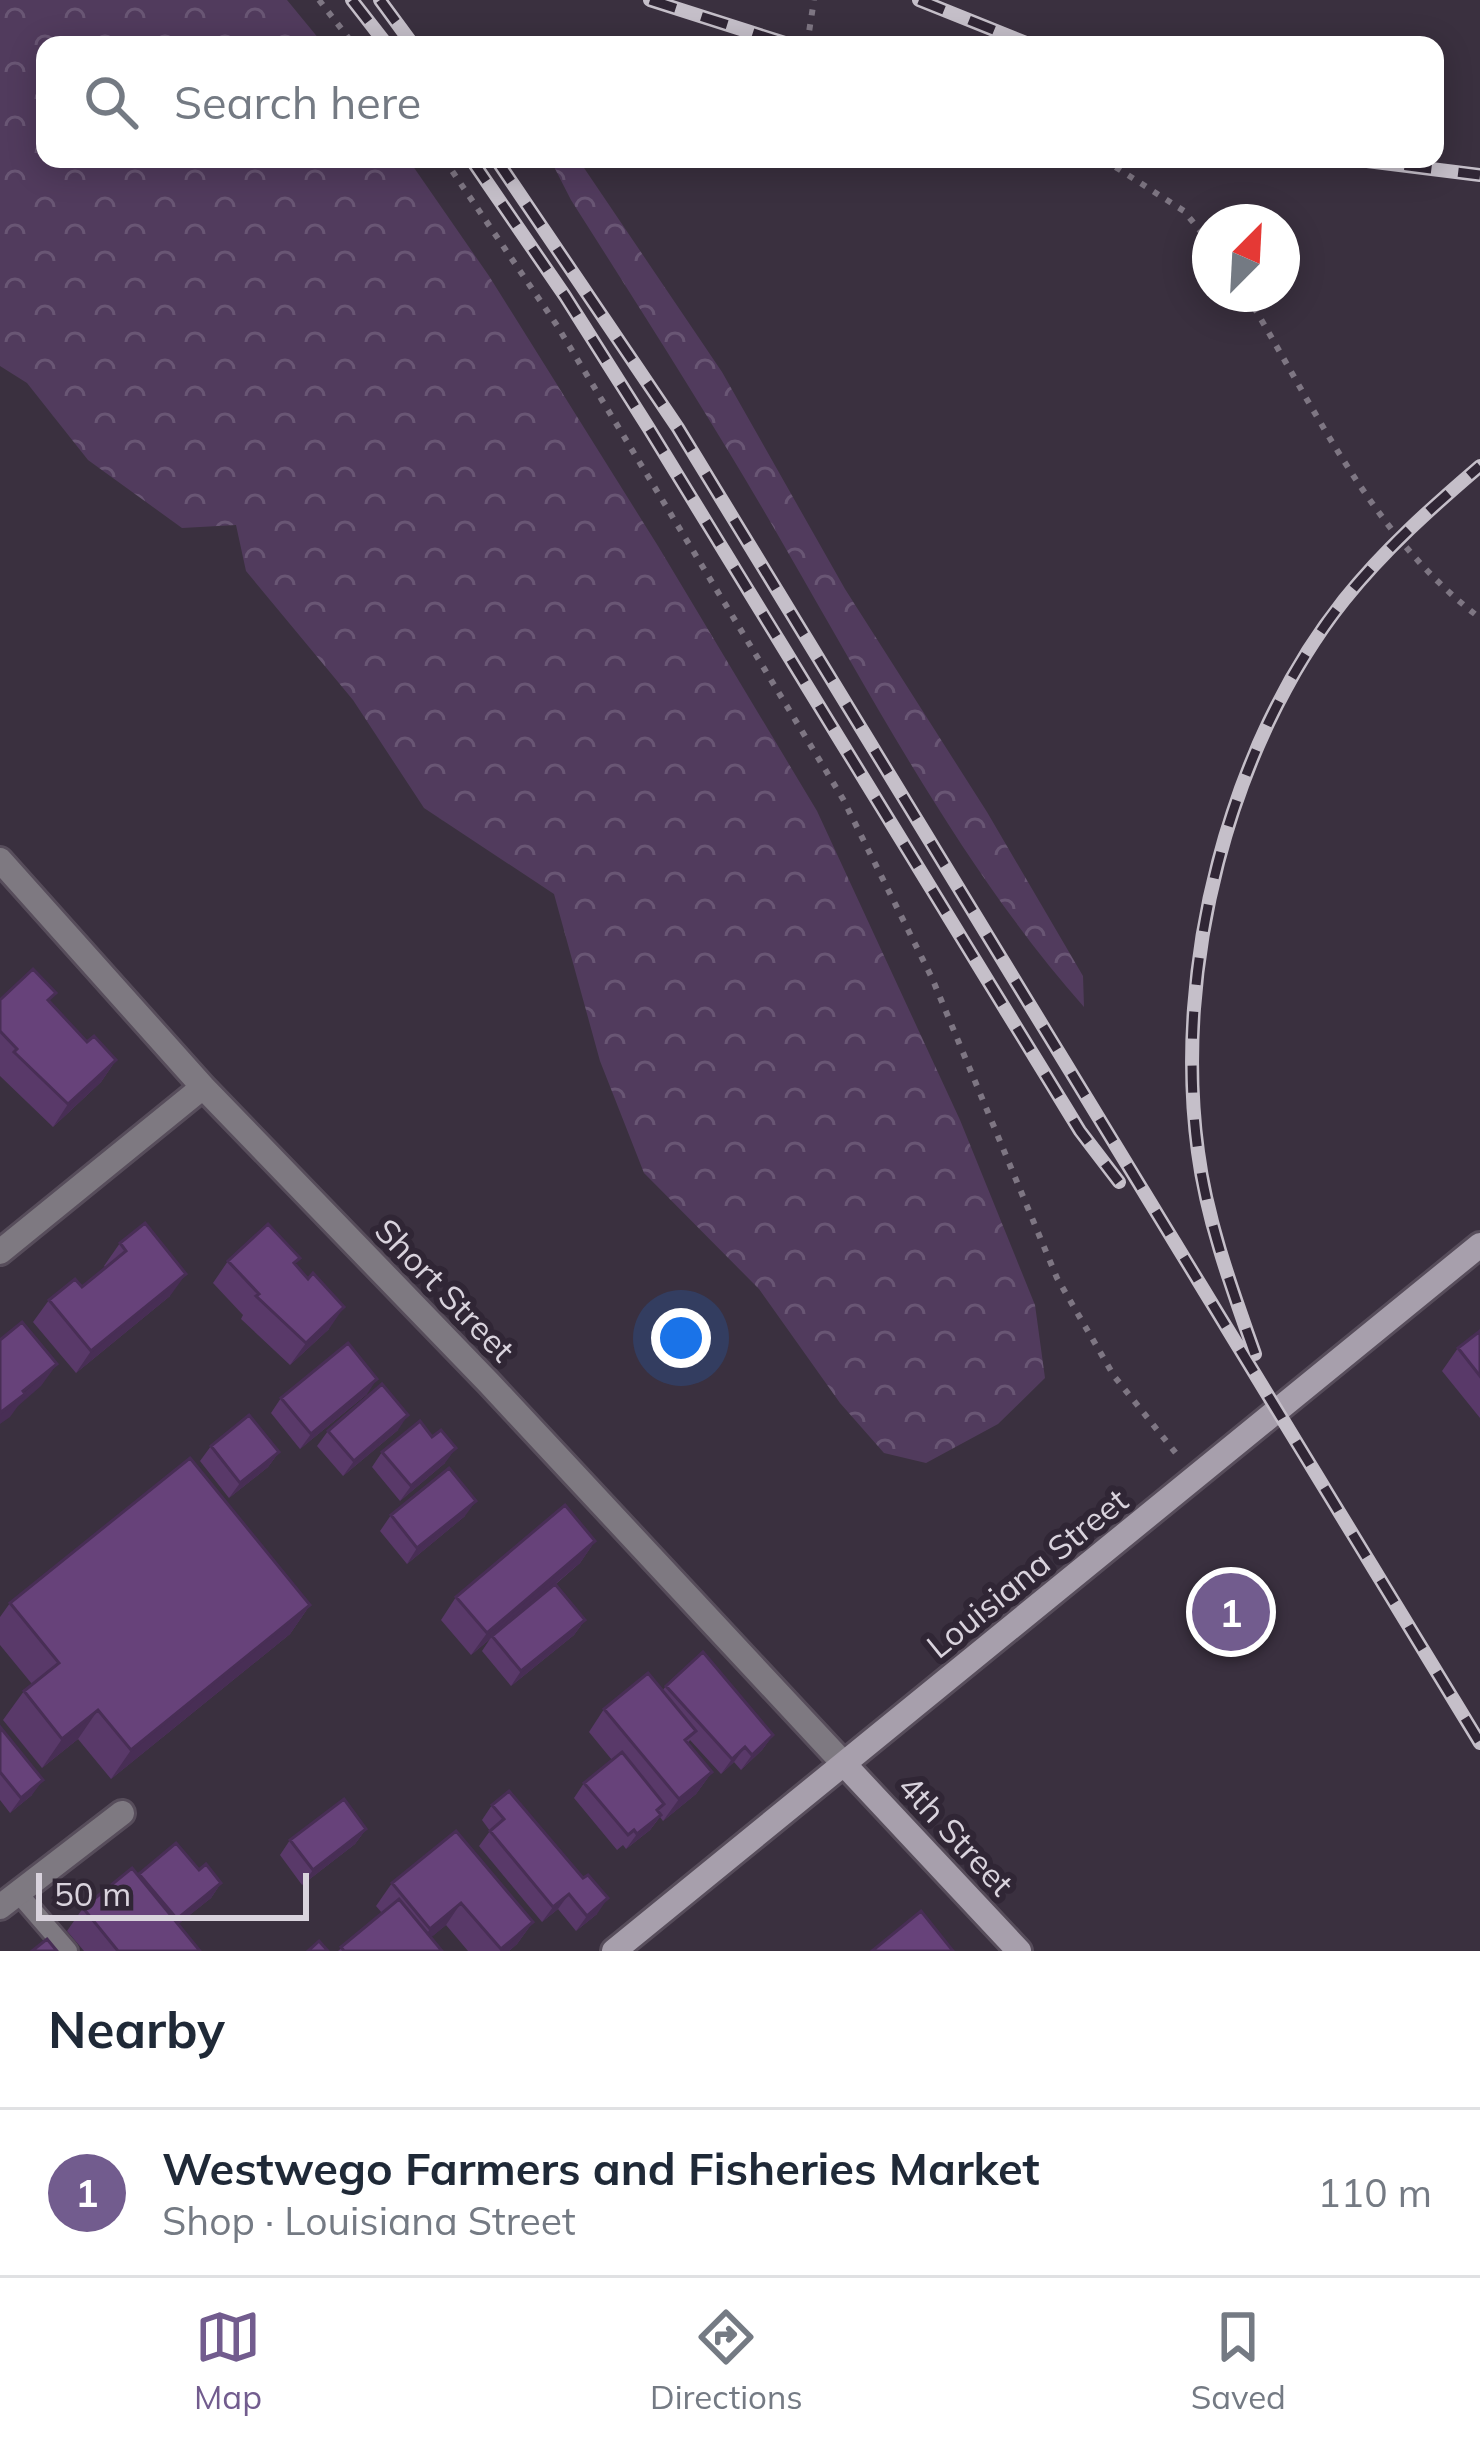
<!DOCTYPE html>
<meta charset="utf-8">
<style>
body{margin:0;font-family:Mulish,sans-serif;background:#f6f6f7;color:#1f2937}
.compass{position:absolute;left:1192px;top:204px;width:108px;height:108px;border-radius:50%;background:#fff;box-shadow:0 6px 30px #0003;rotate:24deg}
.scale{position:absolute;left:36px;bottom:30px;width:273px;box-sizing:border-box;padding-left:12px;border:6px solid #d9d3dd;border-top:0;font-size:33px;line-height:42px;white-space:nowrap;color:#d9d3dd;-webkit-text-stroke:9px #302635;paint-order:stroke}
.you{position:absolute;left:681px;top:1338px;width:42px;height:42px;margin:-30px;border:9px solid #fff;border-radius:50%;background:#1a73e8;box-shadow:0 0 0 18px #1a73e833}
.badge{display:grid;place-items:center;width:78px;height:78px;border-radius:50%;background:#725c8e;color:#fff;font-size:39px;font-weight:700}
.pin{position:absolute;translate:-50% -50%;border:6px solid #fff;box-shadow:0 3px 12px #0006}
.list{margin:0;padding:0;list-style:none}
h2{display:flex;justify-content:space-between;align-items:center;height:156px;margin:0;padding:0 48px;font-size:51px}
h2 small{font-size:39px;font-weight:400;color:#747a83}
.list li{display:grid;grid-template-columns:78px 1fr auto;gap:36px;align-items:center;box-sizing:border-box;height:168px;padding:0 48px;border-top:3px solid #e0e1e3}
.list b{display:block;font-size:45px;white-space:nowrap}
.list p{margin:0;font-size:39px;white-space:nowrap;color:#747a83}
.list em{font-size:39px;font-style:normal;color:#747a83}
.icon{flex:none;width:66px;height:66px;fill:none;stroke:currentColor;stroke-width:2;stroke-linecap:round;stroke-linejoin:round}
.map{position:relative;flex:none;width:1480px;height:1951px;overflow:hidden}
.search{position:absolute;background:#fff;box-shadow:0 6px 30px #0003;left:36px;right:36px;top:36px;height:132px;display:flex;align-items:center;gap:30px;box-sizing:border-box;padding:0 42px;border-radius:24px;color:#747a83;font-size:45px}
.sheet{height:324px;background:#fff}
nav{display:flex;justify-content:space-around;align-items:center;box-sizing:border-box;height:168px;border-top:3px solid #e0e1e3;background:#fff;font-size:33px;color:#747a83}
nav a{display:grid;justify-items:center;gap:6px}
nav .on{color:#725c8e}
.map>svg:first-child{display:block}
</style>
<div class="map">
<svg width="1480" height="1951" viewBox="0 0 1480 1951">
<defs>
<pattern id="forest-crowns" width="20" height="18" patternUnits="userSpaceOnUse" patternTransform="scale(3)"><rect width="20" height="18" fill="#513b5d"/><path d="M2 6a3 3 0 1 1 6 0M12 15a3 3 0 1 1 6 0" fill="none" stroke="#695674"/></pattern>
</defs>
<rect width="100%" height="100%" fill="#3a303f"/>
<!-- forest -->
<path fill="url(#forest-crowns)" d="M0,0h287l37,45h-279v114h363l81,117 169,270 159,265 143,309 75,185 10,73 -47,46 -72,39 -42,-10 -44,-50 -81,-114 -115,-116 -44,-112 -46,-167 -130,-86 -71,-108 -107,-129 -10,-46 -54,3 -94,-68 -61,-77 -27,-17z
M550,159h28l144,213 123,217 142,223 96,164 1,31c-120,-136 -207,-301 -298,-458 -68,-119 -142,-234 -215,-349z"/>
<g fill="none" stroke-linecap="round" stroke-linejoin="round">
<defs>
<path id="service" d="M18,1893l50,58"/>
<path id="minor" d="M0,860l203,227 286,296 355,381
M0,1252l203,-165
M0,1907l122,-94"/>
<path id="secondary" d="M844,1764l175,187
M614,1951l866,-706"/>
</defs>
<!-- service casing -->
<use href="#service" stroke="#574d5b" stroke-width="24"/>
<!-- minor casing -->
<use href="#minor" stroke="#574d5b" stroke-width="30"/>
<!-- secondary casing -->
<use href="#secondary" stroke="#574d5b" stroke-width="30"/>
<!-- path -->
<path stroke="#7e7683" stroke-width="6" stroke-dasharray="6 9" stroke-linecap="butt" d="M319,0l35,45
M807,45l7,-45
M444,159l112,165 287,475 89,179 125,300 57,98 65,81
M1103,159l81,52 26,32
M1246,294c69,114 126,242 234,324"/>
<!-- service -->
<use href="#service" stroke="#7e7981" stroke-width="18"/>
<!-- minor -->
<use href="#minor" stroke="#7e7981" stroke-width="24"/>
<!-- secondary -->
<use href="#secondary" stroke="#a79fac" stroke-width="24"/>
<defs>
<path id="rail" d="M352,0l35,45
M380,0l33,45
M650,0l141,45
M919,0l112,45
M471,159l94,137 83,131 432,704 39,51
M496,159l182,269 802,1315
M1351,159l129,16
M1255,1354c-23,-65 -48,-133 -57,-202 -25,-183 30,-406 146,-552 40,-50 87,-92 136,-134"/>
</defs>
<!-- rail casing -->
<use href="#rail" stroke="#c5bfc9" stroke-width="14"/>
<!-- rail -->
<use href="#rail" stroke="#302635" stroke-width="9" stroke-dasharray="27" stroke-linecap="butt"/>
</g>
<!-- wall -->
<path fill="#593969" d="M0,1000l49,2 38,40 29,18 -15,22 -48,45 -53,-51z
M120,1243l50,53 -94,77 -43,-51 16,-22 33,-13 24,-19 -2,-2z
M228,1261l67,3 34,65 -39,36 -49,-46 2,-4 -30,-32z
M1480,1331v87l-38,-47 16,-23z
M367,1394l-67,55 -29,-36 10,-15z
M398,1430l-55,46 -26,-30 11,-15z
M211,1446l68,6 -11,15 -39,31 -29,-37z
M382,1452l63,11 -45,38 -28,-34z
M391,1515l74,1 -58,48 -27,-33z
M595,1541l-15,22 -31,27 36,30 -11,15 -63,51 -29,-35 8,-12 -19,16 -30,-35 15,-23z
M10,1603l300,2 -20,29 -179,145 -33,-40 -36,29 -39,-48 21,-29 8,-7 -32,-39v-28z
M666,1686l107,49 -11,15 -21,20 -7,-8 -13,12 -31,-34 -2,3 24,29 -16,22 -33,27 -3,-4 -10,13 -24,19 -3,-4 -6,5 -43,-52 10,-15 28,-23 -23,-28 15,-23 58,-18z
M0,1727l32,68 -22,18 -10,-13z
M492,1805l105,109 -21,17 -18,-22 -16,13 -63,-76 11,-15 -8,-11z
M366,1829l-11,15 -53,41 -22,-30 10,-15z
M199,1870l22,13 -10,15 -33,26 22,27h-116l-17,-20 16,-23 55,-33z
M392,1883l141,39 -16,22 -8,7h-41l-22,-26 -15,12 11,14h-104l44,-38 -6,-7z"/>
<!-- shaded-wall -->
<path fill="#482e55" d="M116,1060l-15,22 -48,45 15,-23z
M186,1274l-16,22 -94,77 15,-22z
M344,1307l-15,22 -39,36 16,-22z
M57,1364l-16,22 -23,20 -8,11 -10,7v-11z
M377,1379l-10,15 -67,55 11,-15z
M408,1415l-10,15 -55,46 11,-15z
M456,1448l-11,15 -45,38 11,-15z
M279,1452l-11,15 -39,31 11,-15z
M476,1501l-11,15 -58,48 10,-16z
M595,1541l-15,22 -109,92 16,-22z
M310,1605l-20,29 -179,145 20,-29z
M585,1620l-11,15 -63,51 10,-15z
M98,1710l-20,29 -36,29 20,-29z
M773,1735l-11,15 -21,20 11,-15z
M745,1747l-11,15 -13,12 11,-15z
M712,1772l-16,22 -33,27 16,-22z
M43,1780l-11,15 -22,18 11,-15z
M661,1815l-11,15 -24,19 11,-15z
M366,1829l-11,15 -53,41 11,-15z
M221,1883l-10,15 -45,36 11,-15z
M569,1894l-11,15 -16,13 11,-15z
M608,1898l-11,16 -21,17 11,-15z
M461,1903l-15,22 -31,26 15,-22z
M533,1922l-16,22 -8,7h-9z"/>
<!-- building -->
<path fill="#67427a" stroke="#482e55" stroke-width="3" d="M33,969l23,24 -8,7 39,42 7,-6 22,24 -48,44 -54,-52 3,-3 -17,-18v-31z
M145,1223l41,51 -95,77 -42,-51 26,-21 7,8 44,-36 -6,-8z
M268,1224l32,34 -6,5 14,16 5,-6 31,34 -38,36 -50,-47 3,-2 -31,-33z
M22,1322l35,42 -34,27 2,3 -25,19v-73z
M1480,1331v45l-22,-28z
M348,1343l29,36 -66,55 -30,-36z
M382,1384l26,31 -54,46 -26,-30z
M249,1415l30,37 -39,31 -29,-37z
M420,1421l12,16 9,-7 15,18 -45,38 -29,-34z
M190,1458l120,147 -179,145 -33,-40 -36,29 -38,-48 35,-28 -49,-60z
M449,1468l27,33 -59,47 -26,-33z
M565,1505l30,36 -108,92 -31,-36z
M555,1584l30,36 -64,51 -29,-35z
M703,1652l70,83 -21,20 -7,-8 -13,12 -66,-73z
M648,1673l48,58 -11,9 27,32 -33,27 -75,-90z
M0,1727l43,53 -22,18 -21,-26z
M622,1752l42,52 -7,6 4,5 -24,19 -3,-4 -6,5 -44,-52z
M509,1791l74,87 5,-3 20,23 -21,18 -18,-22 -16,13 -63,-76 14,-12 -12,-14z
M344,1799l22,30 -53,41 -23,-30z
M456,1831l77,91 -32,27 -40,-46 -31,26 -38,-46z
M176,1843l23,27 7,-6 15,19 -44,36 -38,-45z
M132,1868l68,83h-82l-35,-43z
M399,1899l43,52h-98l-3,-4z
M921,1911l32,40h-81z
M47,1939l10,12h-25z
M319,1941l9,10h-20z"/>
<g text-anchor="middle" stroke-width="12" stroke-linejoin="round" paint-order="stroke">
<!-- street labels -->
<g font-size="33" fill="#d9d3dd" stroke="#302635">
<text transform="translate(445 1290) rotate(46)" y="12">Short Street</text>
<text transform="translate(1027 1573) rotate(-39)" y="12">Louisiana Street</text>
<text transform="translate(956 1835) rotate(47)" y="12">4th Street</text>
</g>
</g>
</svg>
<svg class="compass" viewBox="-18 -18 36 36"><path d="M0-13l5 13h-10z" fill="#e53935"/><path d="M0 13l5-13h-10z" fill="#747a83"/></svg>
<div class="scale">50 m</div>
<div class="you"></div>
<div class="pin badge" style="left:1231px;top:1612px">1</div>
<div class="search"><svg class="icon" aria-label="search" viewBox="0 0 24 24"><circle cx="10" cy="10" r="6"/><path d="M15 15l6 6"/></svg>Search here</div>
</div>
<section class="sheet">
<h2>Nearby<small></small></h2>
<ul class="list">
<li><span class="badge">1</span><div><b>Westwego Farmers and Fisheries Market</b><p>Shop · Louisiana Street</p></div><em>110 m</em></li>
</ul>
</section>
<nav>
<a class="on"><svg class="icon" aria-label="map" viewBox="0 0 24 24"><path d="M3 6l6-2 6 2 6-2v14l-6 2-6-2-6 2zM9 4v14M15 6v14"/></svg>Map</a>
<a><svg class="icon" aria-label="directions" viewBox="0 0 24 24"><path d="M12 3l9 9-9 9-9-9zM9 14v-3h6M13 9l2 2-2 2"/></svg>Directions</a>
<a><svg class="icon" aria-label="saved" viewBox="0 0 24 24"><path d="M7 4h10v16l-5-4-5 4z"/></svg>Saved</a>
</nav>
